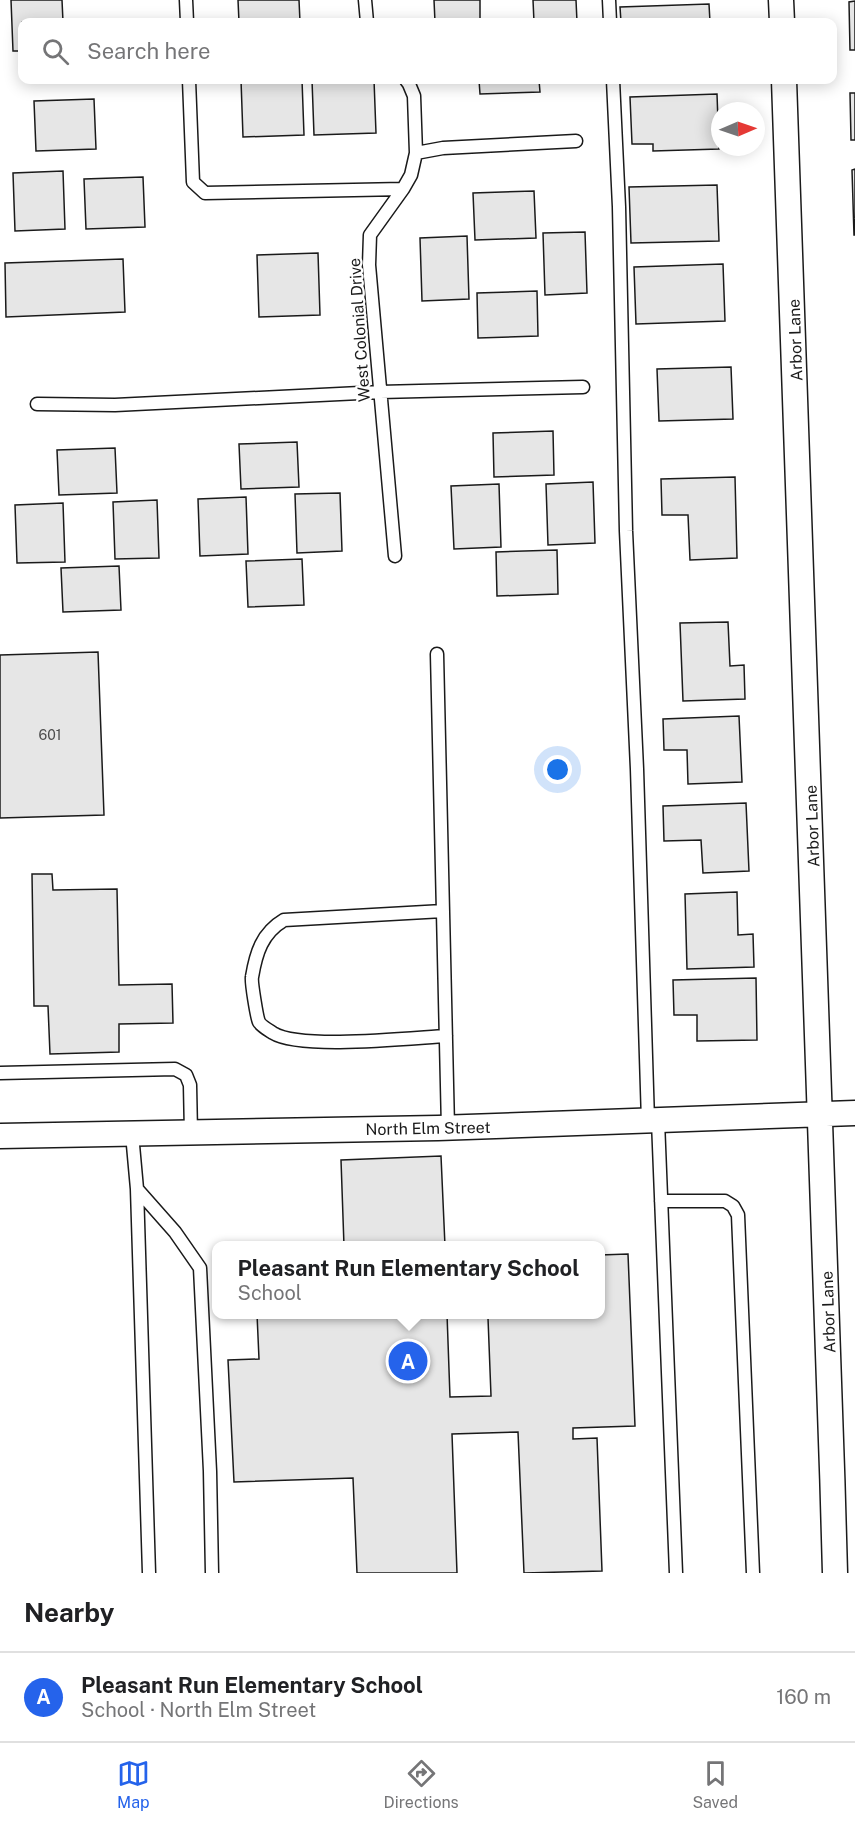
<!DOCTYPE html>
<meta charset="utf-8">
<style>
body{margin:0;font-family:"Public Sans",sans-serif;background:#f6f6f6;color:#202124}
.compass{position:absolute;left:711px;top:102px;width:54px;height:54px;border-radius:50%;background:#fff;box-shadow:0 3px 15px #0003;rotate:88deg}
.you{position:absolute;left:558px;top:770px;width:21px;height:21px;margin:-15px;border:4px solid #fff;border-radius:50%;background:#1a73e8;box-shadow:0 0 0 9px #1a73e833}
.badge{display:grid;place-items:center;width:39px;height:39px;border-radius:50%;background:#2563eb;color:#fff;font-size:20px;font-weight:700}
.pin{position:absolute;translate:-50% -50%;border:3px solid #fff;box-shadow:0 2px 6px #0006}
.popup{position:absolute;left:212px;top:1241px;width:393px;height:78px;box-sizing:border-box;display:grid;place-content:center;border-radius:12px;background:#fff;filter:drop-shadow(0 2px 4px #0005);font-size:20px;white-space:nowrap;color:#757577}
.popup b{font-size:22px;color:#202124}
.popup::after{content:'';position:absolute;left:50%;top:100%;margin-left:-12px;border:12px solid transparent;border-top-color:#fff}
.list{margin:0;padding:0;list-style:none}
h2{display:flex;justify-content:space-between;align-items:center;height:78px;margin:0;padding:0 24px;font-size:26px}
h2 small{font-size:20px;font-weight:400;color:#757577}
.list li{display:grid;grid-template-columns:39px 1fr auto;gap:18px;align-items:center;box-sizing:border-box;height:90px;padding:0 24px;border-top:2px solid #e0e0e0}
.list b{display:block;font-size:22px;white-space:nowrap}
.list p{margin:0;font-size:20px;white-space:nowrap;color:#757577}
.list em{font-size:20px;font-style:normal;color:#757577}
.icon{flex:none;width:33px;height:33px;fill:none;stroke:currentColor;stroke-width:2;stroke-linecap:round;stroke-linejoin:round}
.map{position:relative;flex:none;width:855px;height:1573px;overflow:hidden}
.search{position:absolute;background:#fff;box-shadow:0 3px 15px #0003;left:18px;right:18px;top:18px;height:66px;display:flex;align-items:center;gap:15px;box-sizing:border-box;padding:0 21px;border-radius:12px;color:#757577;font-size:22px}
.sheet{height:168px;background:#fff}
nav{display:flex;justify-content:space-around;align-items:center;box-sizing:border-box;height:84px;border-top:2px solid #e0e0e0;background:#fff;font-size:16px;color:#757577}
nav a{display:grid;justify-items:center;gap:3px}
nav .on{color:#2563eb}
.map>svg:first-child{display:block}
</style>
<div class="map">
<svg width="855" height="1573" viewBox="0 0 855 1573">
<rect width="100%" height="100%" fill="#fff"/>
<!-- building -->
<path fill="#e6e6e6" stroke="#1a1a1a" stroke-width="1.5" d="M11,0h51l1,22h-41v29h-9z
M238,0h61l1,22h-61z
M434,0h46v22h-45z
M533,0h43l1,22h-43z
M855,1v49h-5l-1,-48z
M709,4l1,18h-89l-1,-15z
M241,80h61l2,55 -61,2z
M312,80h62l2,53 -62,2z
M479,80h60l1,12 -60,2z
M850,93h5v47h-4z
M717,94l2,55 -66,2v-7h-21l-2,-47z
M94,99l2,50 -60,2 -2,-50z
M855,169v66h-1l-2,-65z
M63,171l2,58 -50,2 -2,-58z
M143,177l2,50 -59,2 -2,-50z
M717,185l2,56 -88,2 -2,-56z
M534,191l2,47 -61,2 -2,-47z
M585,232l2,61 -42,2 -2,-62z
M467,236l2,63 -47,2 -2,-63z
M318,253l2,62 -61,2 -2,-62z
M123,259l2,53 -119,5 -1,-54z
M723,264l2,57 -89,3 -2,-57z
M537,291l1,45 -60,2 -1,-45z
M731,367l2,52 -74,2 -2,-52z
M553,431l1,44 -60,2 -1,-44z
M297,442l2,45 -58,2 -2,-45z
M115,448l2,45 -58,2 -2,-45z
M735,477l2,81 -47,2 -2,-45h-26l-1,-36z
M593,482l2,61 -47,2 -2,-61z
M499,484l2,63 -47,2 -3,-63z
M340,493l2,58 -45,2 -2,-59z
M246,497l2,57 -48,2 -2,-57z
M157,500l2,58 -44,1 -2,-57z
M63,503l2,59 -48,1 -2,-58z
M557,550l1,44 -61,2 -1,-44z
M302,559l2,46 -56,2 -2,-46z
M119,566l2,44 -58,2 -2,-44z
M728,622l2,44 14,-1 1,34 -62,2 -3,-78z
M98,652l6,163 -104,3v-163z
M739,716l3,66 -54,2 -1,-34h-23l-1,-31z
M746,803l3,68 -46,2 -2,-33 -37,1 -1,-35z
M32,874h20l1,16 64,-1 2,96 53,-1 1,39 -54,1v28l-69,2 -2,-48h-14z
M737,892l1,43 15,-1 1,33 -67,2 -2,-75z
M756,978l1,62 -60,1v-26h-23l-1,-35z
M441,1156l4,90h-101l-3,-86z
M628,1254l7,172 -62,2v11l24,-1 5,133 -78,2 -6,-141 -66,2 5,139h-100l-4,-95 -119,4 -6,-122 31,-1 -2,-45h190l3,83 41,-1 -3,-78 51,-2v-2h61v-59z"/>
<g fill="none" stroke-linecap="round" stroke-linejoin="round">
<defs>
<path id="service" d="M186,0l1,22
M365,0l2,22
M609,0l1,22
M189,80l4,102 12,11 198,-4
M613,80l6,127 7,324 11,238 11,352
M416,153l27,-5 133,-7
M37,404l78,1 265,-13 203,-5
M395,556l-26,-291 1,-30 33,-46 8,-14 5,-22 -2,-57 -5,-12 -3,-4
M437,654l11,474
M443,911l-159,9c-22,13 -28,33 -32,57 -1,5 5,41 7,45 2,4 11,9 14,11 27,17 138,5 173,3
M0,1073l175,-4 11,6 4,10 1,48
M658,1121l18,452
M132,1134l5,55 38,43 25,36 10,203 2,102
M137,1189l12,384
M661,1201h64l8,5 5,9 15,358"/>
<path id="minor" d="M781,0l1,22
M784,80c21,497 37,995 51,1493
M0,1136l438,-8 417,-15"/>
</defs>
<!-- service casing -->
<use href="#service" stroke="#1a1a1a" stroke-width="15"/>
<!-- minor casing -->
<use href="#minor" stroke="#1a1a1a" stroke-width="27"/>
<!-- service -->
<use href="#service" stroke="#fff" stroke-width="12"/>
<!-- minor -->
<use href="#minor" stroke="#fff" stroke-width="24"/>
</g>
<g text-anchor="middle" stroke-width="4.5" stroke-linejoin="round" paint-order="stroke">
<!-- number labels -->
<g font-size="14" fill="#4d4d4d">
<text x="50" y="740">601</text>
</g>
<!-- street labels -->
<g font-size="16" fill="#1a1a1a" stroke="#fff">
<text transform="translate(359 330) rotate(-94)" y="6">West Colonial Drive</text>
<text transform="translate(795 340) rotate(-92)" y="6">Arbor Lane</text>
<text transform="translate(812 826) rotate(-92)" y="6">Arbor Lane</text>
<text transform="translate(428 1128) rotate(-1)" y="6">North Elm Street</text>
<text transform="translate(828 1312) rotate(-92)" y="6">Arbor Lane</text>
</g>
</g>
</svg>
<svg class="compass" viewBox="-18 -18 36 36"><path d="M0-13l5 13h-10z" fill="#e53935"/><path d="M0 13l5-13h-10z" fill="#757577"/></svg>
<div class="you"></div>
<div class="pin badge" style="left:408px;top:1361px">A</div>
<div class="popup"><b>Pleasant Run Elementary School</b>School</div>
<div class="search"><svg class="icon" aria-label="search" viewBox="0 0 24 24"><circle cx="10" cy="10" r="6"/><path d="M15 15l6 6"/></svg>Search here</div>
</div>
<section class="sheet">
<h2>Nearby<small></small></h2>
<ul class="list">
<li><span class="badge">A</span><div><b>Pleasant Run Elementary School</b><p>School · North Elm Street</p></div><em>160 m</em></li>
</ul>
</section>
<nav>
<a class="on"><svg class="icon" aria-label="map" viewBox="0 0 24 24"><path d="M3 6l6-2 6 2 6-2v14l-6 2-6-2-6 2zM9 4v14M15 6v14"/></svg>Map</a>
<a><svg class="icon" aria-label="directions" viewBox="0 0 24 24"><path d="M12 3l9 9-9 9-9-9zM9 14v-3h6M13 9l2 2-2 2"/></svg>Directions</a>
<a><svg class="icon" aria-label="saved" viewBox="0 0 24 24"><path d="M7 4h10v16l-5-4-5 4z"/></svg>Saved</a>
</nav>
